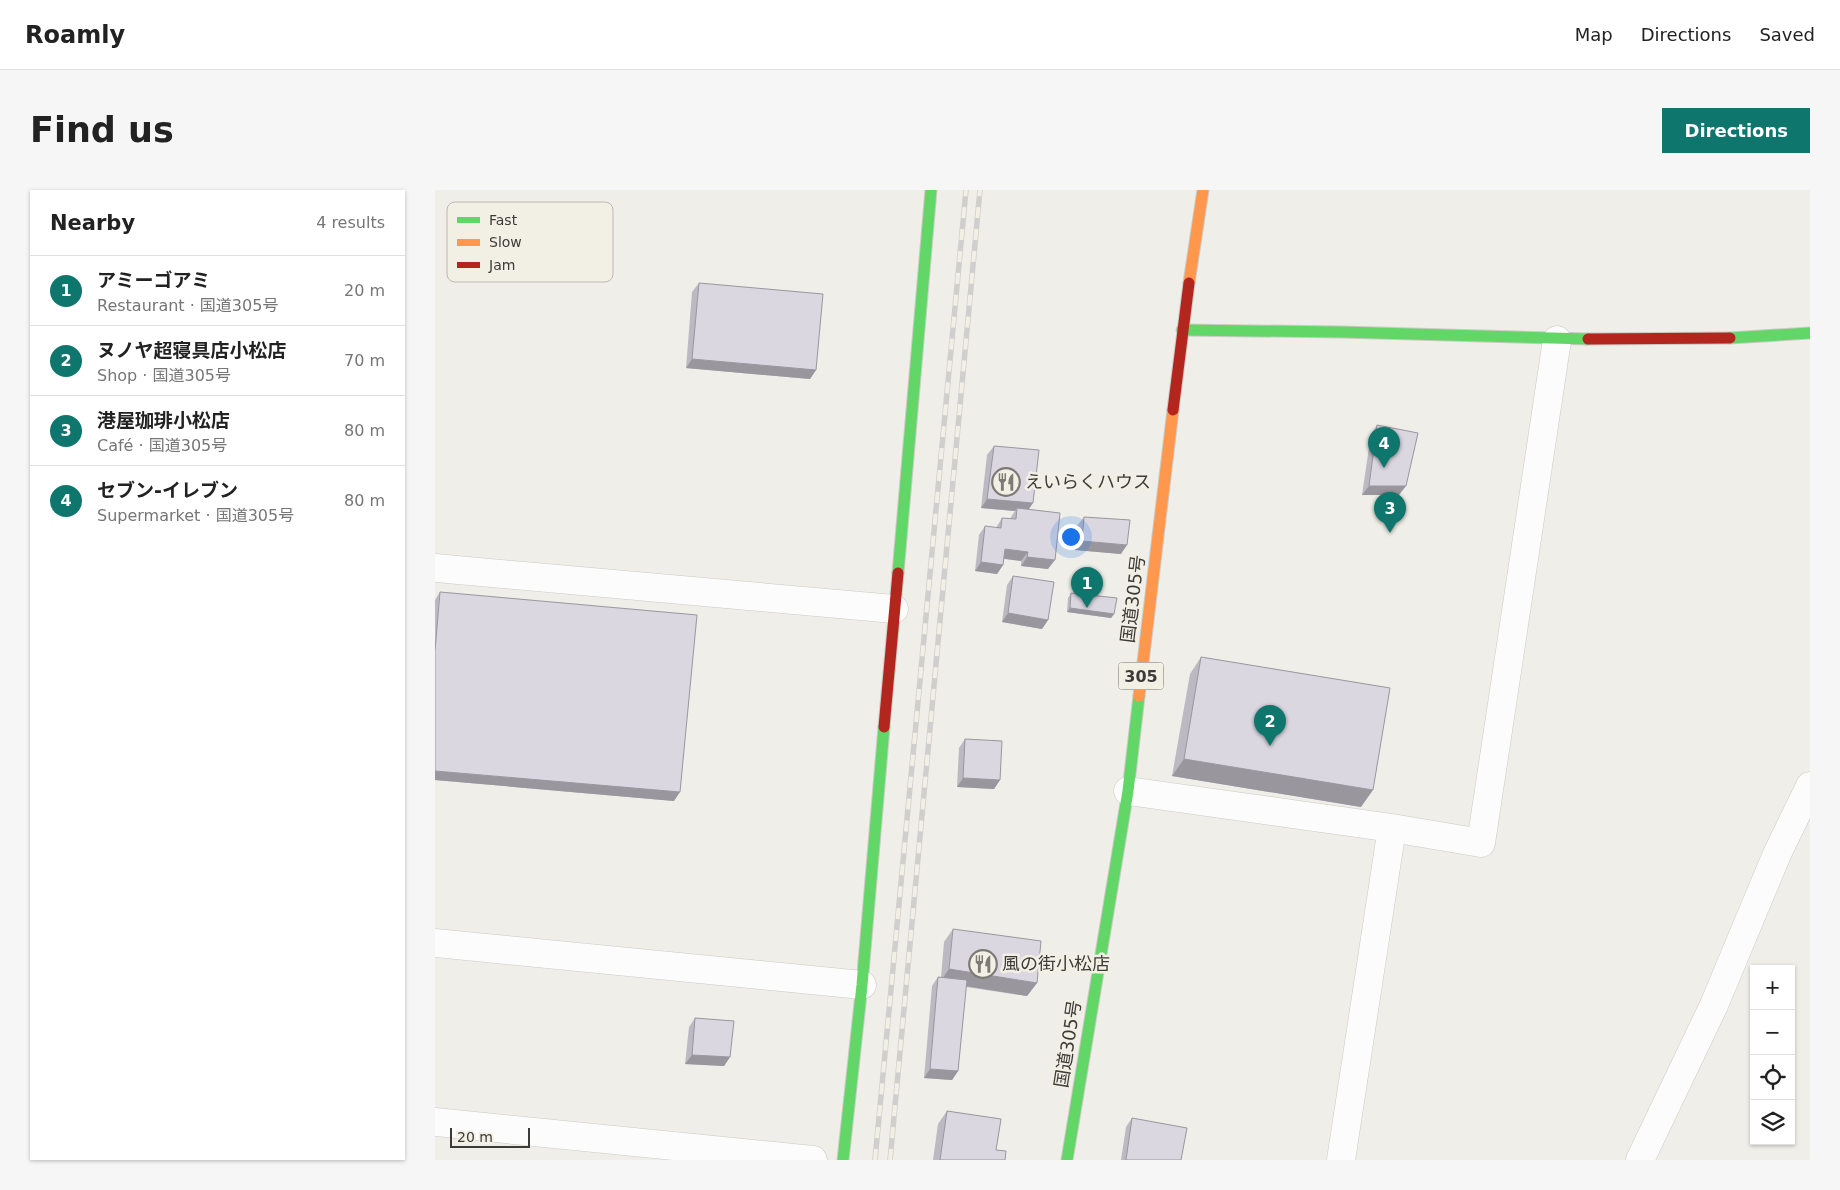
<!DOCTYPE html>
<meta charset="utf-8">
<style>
body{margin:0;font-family:"DejaVu Sans","Noto Sans JP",sans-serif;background:#f6f6f6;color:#222}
.controls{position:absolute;right:15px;bottom:15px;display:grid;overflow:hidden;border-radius:0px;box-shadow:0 1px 4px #0004}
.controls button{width:45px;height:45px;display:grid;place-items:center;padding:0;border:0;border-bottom:1px solid #e0e0e0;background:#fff;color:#222;font:25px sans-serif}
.scale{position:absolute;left:15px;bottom:12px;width:80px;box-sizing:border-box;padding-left:5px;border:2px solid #3c3b37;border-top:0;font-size:14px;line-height:18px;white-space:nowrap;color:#3c3b37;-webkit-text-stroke:4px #f2efe5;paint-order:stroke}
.you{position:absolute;left:635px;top:346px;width:18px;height:18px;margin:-12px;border:4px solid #fff;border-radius:50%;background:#1a73e8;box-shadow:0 0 0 8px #1a73e833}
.badge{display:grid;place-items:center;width:32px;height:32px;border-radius:50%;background:#0f766e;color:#fff;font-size:16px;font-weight:700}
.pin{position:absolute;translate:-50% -41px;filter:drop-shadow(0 1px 2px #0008)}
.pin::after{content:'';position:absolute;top:26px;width:18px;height:15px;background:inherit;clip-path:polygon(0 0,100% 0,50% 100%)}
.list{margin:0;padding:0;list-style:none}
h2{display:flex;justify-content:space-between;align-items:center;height:65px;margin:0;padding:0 20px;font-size:21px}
h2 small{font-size:16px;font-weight:400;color:#767676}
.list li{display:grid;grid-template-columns:32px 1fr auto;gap:15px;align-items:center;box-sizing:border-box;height:70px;padding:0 20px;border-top:1px solid #e0e0e0}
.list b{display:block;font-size:19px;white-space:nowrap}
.list p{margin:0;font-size:16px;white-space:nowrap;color:#767676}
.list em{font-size:16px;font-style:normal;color:#767676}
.icon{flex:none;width:28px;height:28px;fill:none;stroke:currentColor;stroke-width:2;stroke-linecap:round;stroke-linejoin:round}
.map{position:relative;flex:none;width:1375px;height:970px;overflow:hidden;border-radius:0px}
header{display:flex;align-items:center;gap:30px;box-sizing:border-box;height:70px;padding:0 25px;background:#fff;border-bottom:1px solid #e0e0e0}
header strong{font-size:24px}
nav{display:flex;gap:28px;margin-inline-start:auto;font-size:18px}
.intro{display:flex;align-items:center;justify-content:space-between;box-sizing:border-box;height:120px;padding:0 30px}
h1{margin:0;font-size:35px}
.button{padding:12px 22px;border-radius:0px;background:#0f766e;color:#fff;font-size:18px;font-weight:700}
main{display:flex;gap:30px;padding:0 30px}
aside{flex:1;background:#fff;border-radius:0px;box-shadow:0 1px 4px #0004}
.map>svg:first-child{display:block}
</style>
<header>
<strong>Roamly</strong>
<nav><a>Map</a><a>Directions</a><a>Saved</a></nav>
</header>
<div class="intro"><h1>Find us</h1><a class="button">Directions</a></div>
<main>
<aside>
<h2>Nearby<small>4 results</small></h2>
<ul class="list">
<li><span class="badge">1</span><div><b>アミーゴアミ</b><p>Restaurant · 国道305号</p></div><em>20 m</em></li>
<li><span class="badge">2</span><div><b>ヌノヤ超寝具店小松店</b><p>Shop · 国道305号</p></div><em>70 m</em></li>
<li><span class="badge">3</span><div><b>港屋珈琲小松店</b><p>Café · 国道305号</p></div><em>80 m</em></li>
<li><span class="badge">4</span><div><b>セブン-イレブン</b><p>Supermarket · 国道305号</p></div><em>80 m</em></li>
</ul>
</aside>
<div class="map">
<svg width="1375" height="970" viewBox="0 0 1375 970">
<rect width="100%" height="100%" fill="#efeee8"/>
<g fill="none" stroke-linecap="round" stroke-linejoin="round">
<defs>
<path id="street" d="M0,378l459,41
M693,601l264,37 89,15 76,-503
M0,753l427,42
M0,932l378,38
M906,970l51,-332
M1205,970l74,-155 63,-151 33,-68"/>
<path id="fast" d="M747,140l159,2 247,7
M1295,148l80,-5
M463,383l33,-383
M408,970l19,-175 22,-258
M632,970l61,-369 11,-95"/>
<path id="slow" d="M754,93l14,-93
M704,506l34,-286"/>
<path id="jam" d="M1153,149l142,-1
M738,220l16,-127
M449,537l14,-154"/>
</defs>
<!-- street casing -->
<use href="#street" stroke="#cbcac5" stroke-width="29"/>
<!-- fast casing -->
<use href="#fast" stroke="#cbcac5" stroke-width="13"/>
<!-- slow casing -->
<use href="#slow" stroke="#cbcac5" stroke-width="13"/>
<!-- jam casing -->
<use href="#jam" stroke="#cbcac5" stroke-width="13"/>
<!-- street -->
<use href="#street" stroke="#fdfcfc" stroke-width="28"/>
<!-- fast -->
<use href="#fast" stroke="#63d668" stroke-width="11"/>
<!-- slow -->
<use href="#slow" stroke="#ff974d" stroke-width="11"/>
<!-- jam -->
<use href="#jam" stroke="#b3261e" stroke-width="11"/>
<defs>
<path id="rail" d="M440,970l91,-970
M455,970l90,-970"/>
</defs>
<!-- rail casing -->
<use href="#rail" stroke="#d0cfcd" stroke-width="5.5"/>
<!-- rail -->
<use href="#rail" stroke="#f2efe5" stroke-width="4" stroke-dasharray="11" stroke-linecap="butt"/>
</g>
<!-- wall -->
<path fill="#bcb9c2" d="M264,93l117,87 -6,9 -124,-11 6,-76z
M942,235l22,70h-37l9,-61z
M559,256l35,63 19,60 -27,-3v-5l-17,-2 -1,6 -6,9 -22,-3 4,-36 6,-9 11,2 6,-10 9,1v-2l4,-6 -34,-3 6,-53z
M649,327l37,37 -46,-4 2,-24z
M578,386l35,44 -6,9 -40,-7 5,-37z
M5,402l234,209 -239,-21v-180z
M636,403l43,21 -3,4 -44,-6 1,-14z
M766,467l160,150 -189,-31 18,-102z
M530,549l35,41 -6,9 -37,-2 2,-39z
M518,739l84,54 -10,13 -61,-9 -8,84 -6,9 -28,-2 8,-92 6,-9h3l3,-35z
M260,828l35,39 -6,9 -39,-2 4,-37z
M512,921l49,39 9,10h-72l5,-36z
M697,928l49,42h-60l5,-33z"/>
<!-- shaded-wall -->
<path fill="#99969e" d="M257,169l124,11 -6,9 -124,-11z
M934,296h37l-7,9h-37z
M552,309l46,4 -6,9 -10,-4 -2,3 -34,-3z
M647,351l45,4 -6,9 -46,-4z
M570,359l23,3 -7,9 -22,-3z
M592,367l28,3 -7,9 -27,-3z
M546,372l22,3 -6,9 -22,-3z
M635,418l44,6 -3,4 -44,-6z
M573,423l40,7 -6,9 -40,-7z
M749,569l189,31 -12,17 -189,-31z
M0,581l245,21 -6,9 -239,-21z
M528,588l37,2 -6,9 -37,-2z
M514,779l88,14 -10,13 -87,-14z
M257,865l38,2 -6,9 -39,-2z
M495,879l28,2 -6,9 -28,-2z"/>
<!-- building -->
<path fill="#dbd7e1" stroke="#99969e" d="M264,93l124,11 -7,76 -124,-11z
M942,235l41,8 -12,53h-37z
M559,256l45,4 -6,53 -46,-4z
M582,318l43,5 -5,47 -28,-3 1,-5 -23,-3 -2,16 -22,-3 4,-36 16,2 1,-10 14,1z
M649,327l46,3 -3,25 -45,-4z
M578,386l41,6 -6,38 -40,-7z
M5,402l257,23 -17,177 -245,-21v-120z
M636,403l46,5 -3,16 -44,-6z
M766,467l189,31 -17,102 -189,-31z
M530,549l37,2 -2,39 -37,-2z
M518,739l88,12 -4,42 -88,-14z
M503,787l29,3 -9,91 -28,-2z
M260,828l39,3 -4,36 -38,-2z
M512,921l54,8 -5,31 10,1 -1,9h-65z
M697,928l55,10 -6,32h-55z"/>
<!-- icons -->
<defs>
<symbol id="restaurant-ring" viewBox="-11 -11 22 22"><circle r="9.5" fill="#f2efe5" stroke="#7b7a75" stroke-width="1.5"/><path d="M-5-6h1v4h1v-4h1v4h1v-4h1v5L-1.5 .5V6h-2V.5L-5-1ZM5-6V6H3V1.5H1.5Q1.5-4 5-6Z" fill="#7b7a75"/></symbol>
</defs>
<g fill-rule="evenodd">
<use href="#restaurant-ring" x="555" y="276" width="32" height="32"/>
<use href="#restaurant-ring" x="532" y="758" width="32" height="32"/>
</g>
<g text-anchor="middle" stroke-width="5" stroke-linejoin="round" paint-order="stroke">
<!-- shield labels -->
<rect fill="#f2efe5" stroke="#73716b" stroke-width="1" x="683.5" y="472.5" width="45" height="27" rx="4"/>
<g font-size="16" font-weight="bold" fill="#3c3b37">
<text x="706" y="492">305</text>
</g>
<!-- poi labels -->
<g font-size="18" fill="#3c3b37" stroke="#f2efe5" text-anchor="start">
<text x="590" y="298">えいらくハウス</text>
<text x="567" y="780">風の街小松店</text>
</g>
<!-- street labels -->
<g font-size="18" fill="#3c3b37" stroke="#f2efe5">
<text transform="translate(698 409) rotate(-83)" y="6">国道305号</text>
<text transform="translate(633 854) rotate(-81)" y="6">国道305号</text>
</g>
</g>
<!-- legend -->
<rect x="12" y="12" width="166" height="80" rx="8" fill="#f2efe5" stroke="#bbb9b1" stroke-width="1"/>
<rect x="22" y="27" width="23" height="6" fill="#63d668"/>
<rect x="22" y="49" width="23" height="7" fill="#ff974d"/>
<rect x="22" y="72" width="23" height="6" fill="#b3261e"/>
<g font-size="14" fill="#3c3b37">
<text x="54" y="35">Fast</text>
<text x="54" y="57">Slow</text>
<text x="54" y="80">Jam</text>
</g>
</svg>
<div class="controls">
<button>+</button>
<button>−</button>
<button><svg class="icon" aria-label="locate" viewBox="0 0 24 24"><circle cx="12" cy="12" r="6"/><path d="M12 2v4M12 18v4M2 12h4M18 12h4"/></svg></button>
<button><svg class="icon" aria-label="layers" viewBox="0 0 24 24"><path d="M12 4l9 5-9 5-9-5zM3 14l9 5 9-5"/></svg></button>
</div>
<div class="scale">20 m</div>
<div class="you"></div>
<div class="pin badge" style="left:652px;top:418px">1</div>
<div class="pin badge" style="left:835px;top:556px">2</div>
<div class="pin badge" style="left:955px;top:343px">3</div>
<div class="pin badge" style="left:949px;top:278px">4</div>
</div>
</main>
